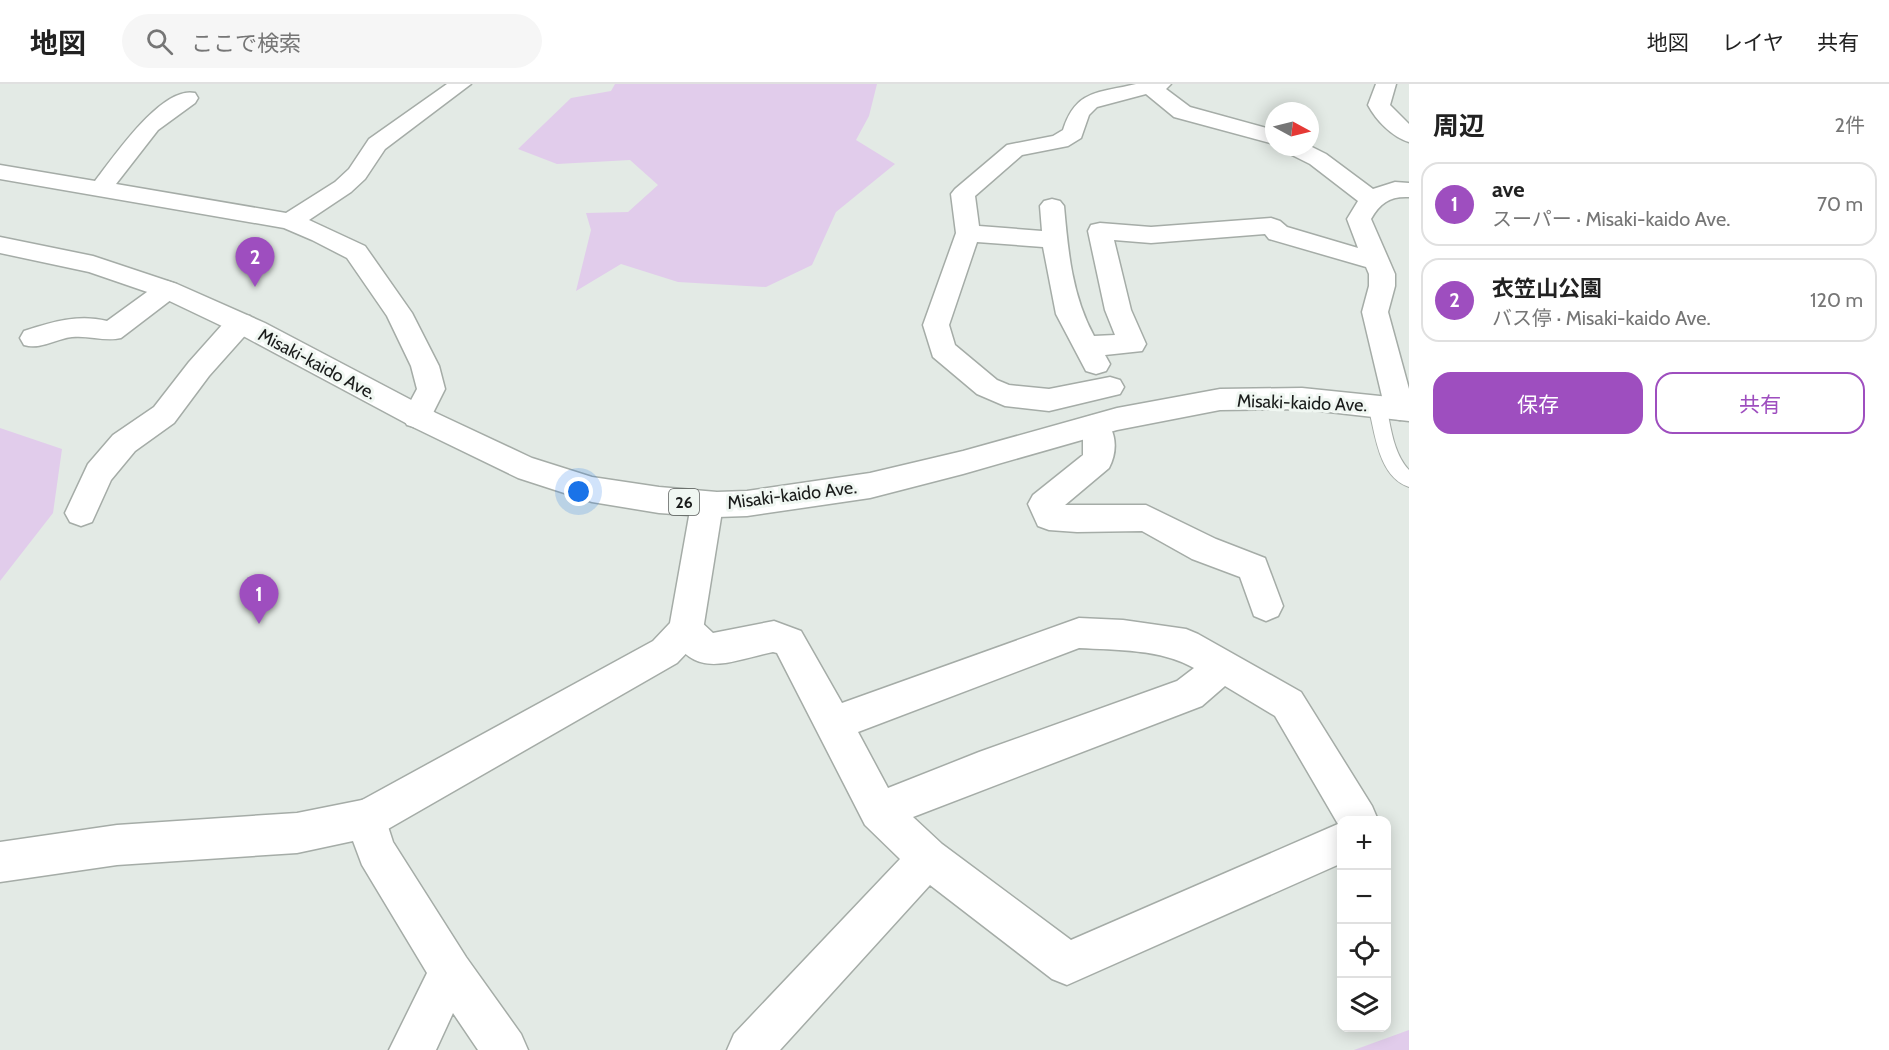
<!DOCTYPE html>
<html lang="ja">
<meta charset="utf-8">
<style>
body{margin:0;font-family:Cabin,"Noto Sans JP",sans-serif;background:#f6f6f6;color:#222}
.controls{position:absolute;right:18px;bottom:18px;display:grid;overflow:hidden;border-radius:12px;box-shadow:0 3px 15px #0003}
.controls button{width:54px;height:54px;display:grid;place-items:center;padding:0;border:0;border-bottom:2px solid #e0e0e0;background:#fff;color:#222;font:30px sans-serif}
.compass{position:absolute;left:1265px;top:18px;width:54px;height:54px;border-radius:50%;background:#fff;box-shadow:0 3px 15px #0003;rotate:97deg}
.you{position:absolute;left:579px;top:408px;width:21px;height:21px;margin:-15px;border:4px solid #fff;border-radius:50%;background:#1a73e8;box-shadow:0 0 0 9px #1a73e833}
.badge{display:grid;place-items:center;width:39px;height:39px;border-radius:50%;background:#9e4ebf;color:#fff;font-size:20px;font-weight:700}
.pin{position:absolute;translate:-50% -50px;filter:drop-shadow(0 2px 3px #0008)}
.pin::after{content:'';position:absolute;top:32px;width:21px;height:18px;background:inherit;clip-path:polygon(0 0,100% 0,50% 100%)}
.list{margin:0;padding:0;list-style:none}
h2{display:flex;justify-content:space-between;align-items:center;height:78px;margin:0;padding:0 24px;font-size:26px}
h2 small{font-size:20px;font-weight:400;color:#767676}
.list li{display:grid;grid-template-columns:39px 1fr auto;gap:18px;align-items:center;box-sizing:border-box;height:84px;margin:0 12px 12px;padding:0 12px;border:2px solid #e0e0e0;border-radius:18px}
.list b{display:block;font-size:22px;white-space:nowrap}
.list p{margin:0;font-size:20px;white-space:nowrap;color:#767676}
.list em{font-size:20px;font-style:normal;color:#767676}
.actions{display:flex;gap:12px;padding:18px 24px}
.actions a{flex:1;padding:14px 0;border:2px solid #9e4ebf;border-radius:18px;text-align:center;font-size:21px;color:#9e4ebf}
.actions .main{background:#9e4ebf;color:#fff}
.icon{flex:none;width:33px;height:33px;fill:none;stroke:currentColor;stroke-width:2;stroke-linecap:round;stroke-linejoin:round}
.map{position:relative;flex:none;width:1409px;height:966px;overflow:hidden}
header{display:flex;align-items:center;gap:36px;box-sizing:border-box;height:84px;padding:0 30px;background:#fff;border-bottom:2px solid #e0e0e0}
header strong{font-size:28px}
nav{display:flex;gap:33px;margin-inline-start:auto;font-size:21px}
.search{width:420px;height:54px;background:#f6f6f6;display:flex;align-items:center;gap:15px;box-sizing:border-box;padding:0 21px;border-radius:33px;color:#767676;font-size:22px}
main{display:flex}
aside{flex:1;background:#fff}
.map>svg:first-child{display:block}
</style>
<header>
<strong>地図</strong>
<div class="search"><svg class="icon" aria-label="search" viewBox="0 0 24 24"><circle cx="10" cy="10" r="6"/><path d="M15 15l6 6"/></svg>ここで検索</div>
<nav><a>地図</a><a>レイヤ</a><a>共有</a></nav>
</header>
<main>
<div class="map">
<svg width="1409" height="966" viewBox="0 0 1409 966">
<rect width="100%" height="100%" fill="#e3eae5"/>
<!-- green -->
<path fill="#e1cceb" d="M615,0h262l-8,32 -13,24 39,24 -59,48 -24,53 -46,22 -88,-5 -57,-18 -45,27 15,-61 -5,-17 42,-1 30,-27 -28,-25 -73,4 -39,-15 53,-51 40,-7z
M0,344l62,21 -9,64 -53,68z
M1409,946v20h-55z"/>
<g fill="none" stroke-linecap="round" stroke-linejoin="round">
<defs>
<path id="lane" d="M1377,315l6,1 3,5c5,22 7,48 23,65v17c-31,-10 -34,-55 -41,-82l3,-5z"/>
<path id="street" d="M447,0h24l-86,65 -20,30 -14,13 -42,28 56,26 47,67 27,53 6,23 -18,36 -10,3 -10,-3 -5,-8 15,-28 -6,-23 -24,-50 -40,-58 -35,-18 -28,-12 -284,-49v-14l95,16c18,-23 67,-96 100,-88l3,5 -3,5 -37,27 -42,54 170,29 49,-31 14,-13 20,-30z
M1136,0h35l-5,5 24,18 84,23v14l-100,-27 -28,-23 -49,13 -8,8 -8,23 -13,8 -46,9 -47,41 4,30 63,5 -2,-25 4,-5 8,-2 8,2 4,5c4,45 8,90 30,130l21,-1 -10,-25 -17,-79 3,-6 9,-2 51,4 120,-9 9,3 7,6 71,21 -11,-29 11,-18 -48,-37 -24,-12 -3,-5 27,-1 16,8 47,35 22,-7 14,1v14c-19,-1 -29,6 -38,22l24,55v12l-7,26 21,77v28l-9,3 -10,-3 -5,-8 -23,-97 7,-26v-12l-3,-7 -97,-28 -4,-5 -114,9 -37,-3 17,70 15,34 -4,7 -37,4 5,9 -4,7 -10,3 -10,-3 -30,-57 -13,-67 -66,-5 -28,83 6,20 42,35 12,5 40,4 61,-12 10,3 4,7 -4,7 -71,17 -44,-5 -28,-12 -44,-37 -10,-32 33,-92 -5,-39 4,-5 52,-44 46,-9 10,-6c13,-41 36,-37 73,-46z
M1376,0h20l-6,21 19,19v18c-17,-5 -33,-22 -41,-37z
M167,197l9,3 4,6 -4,6 -55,42c-16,4 -32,-3 -49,-1 -17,2 -31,13 -48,8l-4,-7 4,-7c28,-9 54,-17 83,-10l51,-37z
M240,230l10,2 3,7 -3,7 -41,46 -35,47 -39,28 -24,29 -19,42 -11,4 -11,-4 -5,-9 23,-49 25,-29 41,-28 35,-45 41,-46z
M1094,331c23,7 25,34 15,53l-44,37h81l70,34 49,19 18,48 -5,10 -12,5 -12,-5 -14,-39 -48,-18 -50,-28 -65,1 -28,-2 -11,-4 -10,-22 5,-9 50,-40v-22l-4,-7 5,-8z
M686,531l12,4 15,14 61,-12 27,10 41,72 237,-85 44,2 63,9 12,5 103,58 71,114 6,14h-36v43l-275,122 -15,-6 -122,-94 -150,165h-53l7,-16 166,-175 -35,-34 -88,-172 -4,-1c-44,9 -80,30 -104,-22l5,-11zM1079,564c37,2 82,1 115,20l-17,13 -198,71 -91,36 -30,-56zM1225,602l50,30 63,108 -267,116 -129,-96 -29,-27 289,-111z
M367,715l14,6 12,37 73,115 55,77 7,16h-50l-25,-37 -17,37h-47l38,-77 -65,-108 -9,-24 -56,12 -180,12 -117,17v-40l117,-17 180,-12z"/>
<path id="secondary" d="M707,408l11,4 5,9 -20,125 -5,11 -21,22 -296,170 -14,6 -14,-6 -6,-14 6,-14 300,-164 17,-18 21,-118 5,-9z"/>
<path id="primary" d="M0,153l93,19 84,28 88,39 171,90 96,45 60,19 67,10 58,5 30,-1 123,-18 93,-22 154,-43 103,-19 82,-1 107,11v22l-107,-12 -82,1 -103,20 -154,44 -93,24 -123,18 -30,1 -58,-4 -67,-11 -74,-24 -103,-50 -170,-91 -86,-41 -70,-24 -89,-19z"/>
</defs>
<!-- lane casing -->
<use href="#lane" stroke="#a5aca7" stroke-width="2"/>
<!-- street casing -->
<use href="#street" stroke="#a5aca7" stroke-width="3"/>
<!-- secondary casing -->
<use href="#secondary" stroke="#a5aca7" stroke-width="3"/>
<!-- primary casing -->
<use href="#primary" stroke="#a5aca7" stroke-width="3"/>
<!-- lane -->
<use href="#lane" fill="#fff" fill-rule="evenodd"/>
<!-- street -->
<use href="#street" fill="#fff" fill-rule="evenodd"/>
<!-- secondary -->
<use href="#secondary" fill="#fff" fill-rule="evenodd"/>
<!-- primary -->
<use href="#primary" fill="#fff" fill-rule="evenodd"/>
</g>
<g text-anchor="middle" stroke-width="6" stroke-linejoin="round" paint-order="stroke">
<!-- shield labels -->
<rect fill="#f0f7f2" stroke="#5a5d5b" stroke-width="1.5" x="669" y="405" width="30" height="26" rx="4.5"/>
<g font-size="16" font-weight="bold" fill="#191b1a">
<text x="684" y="424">26</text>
</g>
<!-- street labels -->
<g font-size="18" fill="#191b1a" stroke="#f0f7f2">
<text transform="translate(317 280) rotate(28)" y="6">Misaki-kaido Ave.</text>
<text transform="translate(1302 319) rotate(2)" y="6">Misaki-kaido Ave.</text>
<text transform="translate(792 411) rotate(-7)" y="6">Misaki-kaido Ave.</text>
</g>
</g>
</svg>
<div class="controls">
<button>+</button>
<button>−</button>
<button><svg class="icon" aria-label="locate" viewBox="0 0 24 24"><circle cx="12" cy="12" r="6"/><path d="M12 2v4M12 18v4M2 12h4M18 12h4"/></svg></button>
<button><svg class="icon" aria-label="layers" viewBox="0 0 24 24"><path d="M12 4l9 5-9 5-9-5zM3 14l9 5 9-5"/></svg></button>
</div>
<svg class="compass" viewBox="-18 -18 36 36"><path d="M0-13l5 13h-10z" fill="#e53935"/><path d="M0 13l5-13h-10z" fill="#767676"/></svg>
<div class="you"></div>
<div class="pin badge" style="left:259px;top:540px">1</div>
<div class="pin badge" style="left:255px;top:203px">2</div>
</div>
<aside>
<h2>周辺<small>2件</small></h2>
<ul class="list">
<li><span class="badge">1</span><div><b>ave</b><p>スーパー · Misaki-kaido Ave.</p></div><em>70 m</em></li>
<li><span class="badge">2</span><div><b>衣笠山公園</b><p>バス停 · Misaki-kaido Ave.</p></div><em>120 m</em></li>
</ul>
<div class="actions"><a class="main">保存</a><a>共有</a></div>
</aside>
</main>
